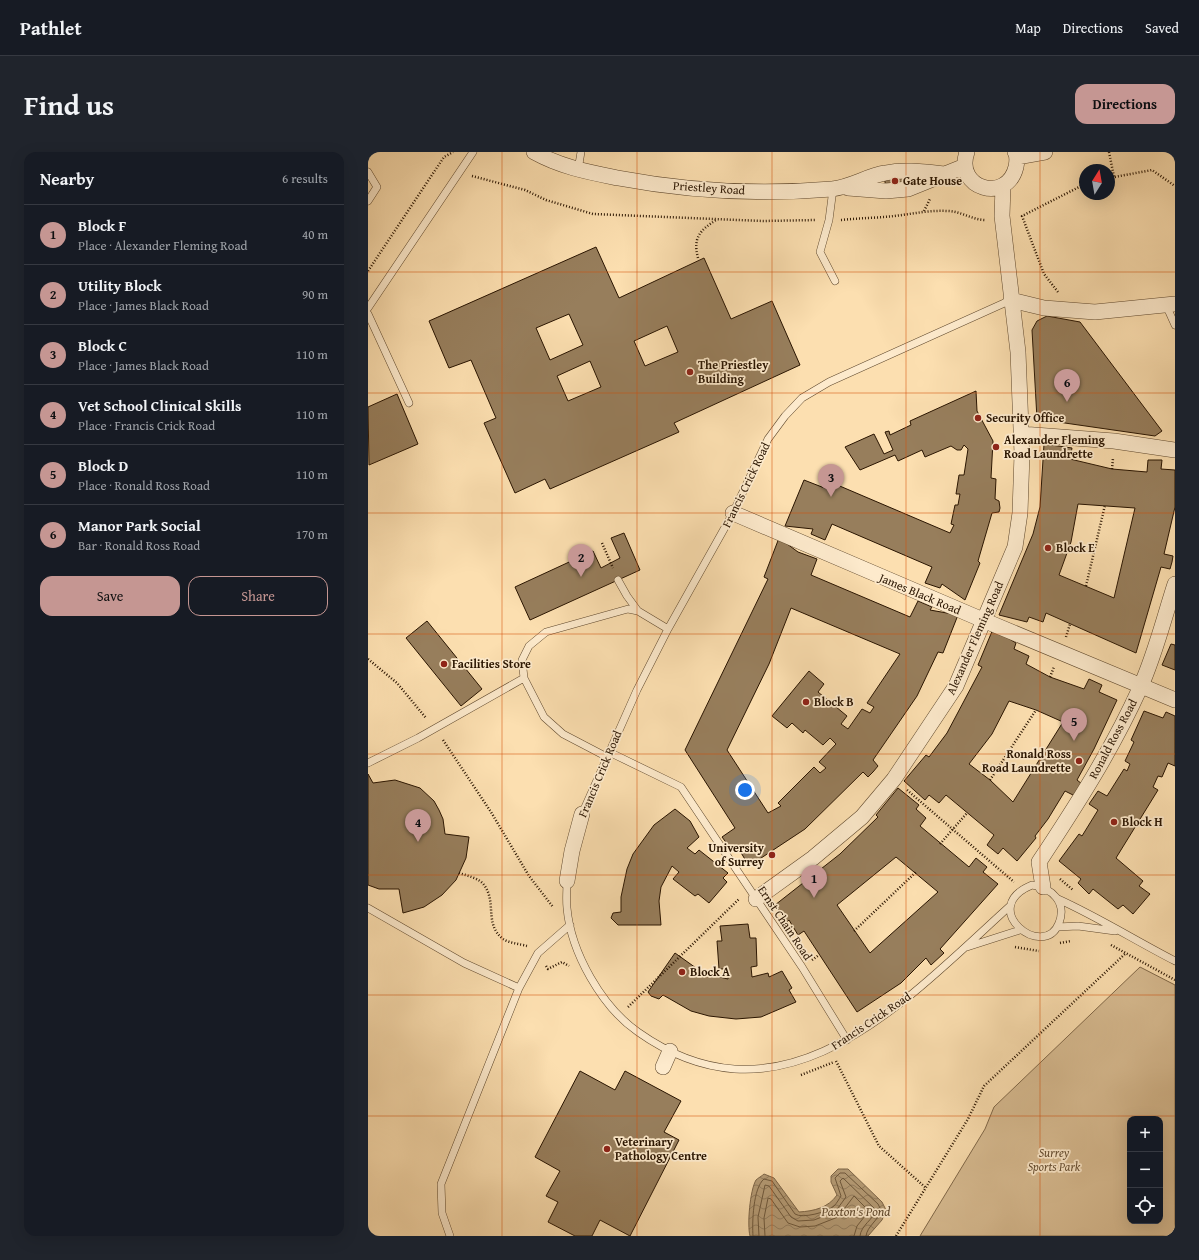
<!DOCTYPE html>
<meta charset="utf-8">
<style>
body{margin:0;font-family:"Gentium Book Plus",serif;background:#20242c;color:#f1f3f6}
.controls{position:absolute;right:12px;bottom:12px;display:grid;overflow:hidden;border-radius:8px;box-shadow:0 4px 16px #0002}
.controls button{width:36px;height:36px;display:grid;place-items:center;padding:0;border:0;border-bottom:1px solid #363941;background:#171b24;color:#f1f3f6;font:20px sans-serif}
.compass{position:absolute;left:711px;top:12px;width:36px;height:36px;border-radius:50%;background:#171b24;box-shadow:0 4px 16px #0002;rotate:11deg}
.you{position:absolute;left:377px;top:638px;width:14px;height:14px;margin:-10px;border:3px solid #fff;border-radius:50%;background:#1a73e8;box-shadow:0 0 0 6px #1a73e833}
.badge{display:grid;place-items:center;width:26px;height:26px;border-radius:50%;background:#c59692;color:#111;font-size:13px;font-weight:700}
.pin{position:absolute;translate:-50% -33px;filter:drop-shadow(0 1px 2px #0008)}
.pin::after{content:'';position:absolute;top:21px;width:14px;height:12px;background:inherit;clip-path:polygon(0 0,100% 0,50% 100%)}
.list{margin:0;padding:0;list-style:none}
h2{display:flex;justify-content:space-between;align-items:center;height:52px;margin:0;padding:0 16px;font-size:17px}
h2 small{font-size:13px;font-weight:400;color:#9ea1a6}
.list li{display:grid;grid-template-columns:26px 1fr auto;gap:12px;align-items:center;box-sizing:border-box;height:60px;padding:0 16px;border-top:1px solid #363941}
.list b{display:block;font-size:15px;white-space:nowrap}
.list p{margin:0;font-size:13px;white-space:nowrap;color:#9ea1a6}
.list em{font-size:13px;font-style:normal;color:#9ea1a6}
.actions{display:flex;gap:8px;padding:12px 16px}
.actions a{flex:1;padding:9px 0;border:1px solid #c59692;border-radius:12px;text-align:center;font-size:14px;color:#c59692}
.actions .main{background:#c59692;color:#111}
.icon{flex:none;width:22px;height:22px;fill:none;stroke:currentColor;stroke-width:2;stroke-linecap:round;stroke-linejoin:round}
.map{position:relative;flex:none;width:807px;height:1084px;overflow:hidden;border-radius:12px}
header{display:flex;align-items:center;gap:24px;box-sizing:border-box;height:56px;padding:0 20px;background:#171b24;border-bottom:1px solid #363941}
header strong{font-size:19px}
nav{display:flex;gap:22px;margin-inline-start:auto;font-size:14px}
.intro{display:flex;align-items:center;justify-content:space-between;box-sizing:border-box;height:96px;padding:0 24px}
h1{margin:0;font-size:28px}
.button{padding:10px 18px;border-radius:12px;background:#c59692;color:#111;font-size:14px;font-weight:700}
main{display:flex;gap:24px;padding:0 24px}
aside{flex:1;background:#171b24;border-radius:12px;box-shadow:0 4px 16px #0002}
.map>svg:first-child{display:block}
</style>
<header>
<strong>Pathlet</strong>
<nav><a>Map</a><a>Directions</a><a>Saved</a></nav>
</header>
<div class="intro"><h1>Find us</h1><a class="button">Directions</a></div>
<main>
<aside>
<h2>Nearby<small>6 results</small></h2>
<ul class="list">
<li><span class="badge">1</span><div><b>Block F</b><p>Place · Alexander Fleming Road</p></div><em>40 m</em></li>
<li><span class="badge">2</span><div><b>Utility Block</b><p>Place · James Black Road</p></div><em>90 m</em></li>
<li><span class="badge">3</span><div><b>Block C</b><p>Place · James Black Road</p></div><em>110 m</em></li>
<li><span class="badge">4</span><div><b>Vet School Clinical Skills</b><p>Place · Francis Crick Road</p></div><em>110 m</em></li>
<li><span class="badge">5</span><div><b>Block D</b><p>Place · Ronald Ross Road</p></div><em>110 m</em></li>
<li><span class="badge">6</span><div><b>Manor Park Social</b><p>Bar · Ronald Ross Road</p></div><em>170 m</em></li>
</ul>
<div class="actions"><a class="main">Save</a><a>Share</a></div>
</aside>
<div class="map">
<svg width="807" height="1084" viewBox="0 0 807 1084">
<defs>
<pattern id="water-waves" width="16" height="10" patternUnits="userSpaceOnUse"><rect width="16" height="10" fill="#b49a74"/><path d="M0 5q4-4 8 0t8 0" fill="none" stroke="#927c5d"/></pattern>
</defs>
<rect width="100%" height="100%" fill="#fcdfb0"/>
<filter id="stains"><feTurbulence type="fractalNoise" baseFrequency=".005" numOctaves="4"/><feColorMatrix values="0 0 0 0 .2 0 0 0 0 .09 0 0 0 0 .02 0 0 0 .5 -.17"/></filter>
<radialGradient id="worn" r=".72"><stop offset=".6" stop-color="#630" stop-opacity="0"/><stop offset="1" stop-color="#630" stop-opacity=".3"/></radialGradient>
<!-- green -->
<path fill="#d8bc92" stroke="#806849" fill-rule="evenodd" d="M772,815l35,18v251h-255l65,-107 9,-22zM762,967h30v102h-30z"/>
<!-- water -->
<path fill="url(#water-waves)" stroke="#7c6446" d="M470,1017h10l34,33 4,8 -4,10 -14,16h-118c-3,-11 0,-46 6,-56 2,-2 6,-4 8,-6l10,4 25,34c15,-1 29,-4 38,-17l-6,-13v-6z"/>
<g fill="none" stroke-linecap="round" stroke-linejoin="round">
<!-- shore -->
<path stroke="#6e573a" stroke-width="1" d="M385,1084c-1,-13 0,-48 11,-57l8,2 23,33c7,5 33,-2 39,-8 3,-3 5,-7 7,-10l-6,-18 5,-5h5l33,31 3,6c-2,10 -14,16 -15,26
M391,1084l-1,-19 7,-32 4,1 22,31 7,4 16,-1 21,-8 11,-15 -6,-16 3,-3 33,32c-3,10 -15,15 -16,26
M397,1084l-1,-18 4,-20 3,1 17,24 12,4 15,-1 23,-9 16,-21 15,15 -12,15 -3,10"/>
</g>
<!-- building -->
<path fill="#977e5c" stroke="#291400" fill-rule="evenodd" d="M537,23l1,9 -20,3 -2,-10z
M228,95l23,51 85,-40 27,61 41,-18 28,64 -126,58 5,9 -129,57 -5,-10 -30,14 -31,-70 12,-5 -25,-58 -22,8 -20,-47zM201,162l14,31 -33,15 -14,-32zM299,174l11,26 -33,14 -11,-25zM222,209l11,26 -33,14 -11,-25z
M679,164l33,6 82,109 -7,5 -118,-17 -5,-89 5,-9z
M608,239l1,20 16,30 -2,37 5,1 -1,20 4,2 1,7 -1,4 -7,1 -14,48 2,2 -15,37 -23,-16 -2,4 -15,-5 7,-16 -100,-43 -7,16 -14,-6 2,-5 -28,-3 19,-46 23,9 1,-8 122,52 4,-8 -3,-1 4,-19h3l2,-11h-4l3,-19h5l4,-26 -4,-4 -3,5h-4l-6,-4 -26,11 -3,-7 -24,11 -3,-6 -35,15 -15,-23 29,-13 10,20 9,-4 -8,-18 4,-1 1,4 21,-10 -1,-4z
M29,242l21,50 -49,21 -1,-58z
M676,292l28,4 -2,11 42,10 35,3 1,-12h14l-1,9 14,1v37l-11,47 9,2 -1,6 -2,7 -9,-2 -25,86 -90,-40 -3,9 -14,-5 -2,5 -28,-7 34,-81 7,-27zM710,352l57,4 -21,90 -55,-23 12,-33z
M256,381l16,37 -110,50 -15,-33 78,-36 8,17 19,-10 -9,-20z
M411,386l19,14 19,7 -6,16 99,42 8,-16 14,6 -2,3 28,5 -15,38 -5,-1 -21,44 -44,64 5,6 -5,6 -5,5 -5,-5 -58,57 -56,37 -12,-20 -6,3 -9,-12 13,-9 -50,-78 83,-171 -4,-2zM423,456l109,46 -33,49 7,4 -4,6 -8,-4 -14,20 -7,-5 6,-8 -29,-24 6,-8 -15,-13 -37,45 15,12 5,-5 11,10 2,-3 18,15 7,-7 6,6 -17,18 7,6 -6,5 -6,-6 -36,36 3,3 -13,7 -41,-63 42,-86z
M59,469l55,68 -21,17 -55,-68z
M625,477l23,14 -2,6 15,7 -3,8 24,13 34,12 5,-10 13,6 -3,7 18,8 -23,49 -17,31 5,4 -7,12 -10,-5 -17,28 -13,17 1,2 -19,23 -14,-13 -5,6 -11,-9 7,-10 -48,-40 -7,8 -10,-8 -4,5 -21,-19 22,-26 3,2 18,-24 35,-66 -4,-2zM641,549l27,9 27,12 -50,80 -23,-22 -21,-16 23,-30z
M803,492l4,1v25l-13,-5z
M776,559l19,7 3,-6 9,4v50l-7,-3 -6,14 -4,-1 -5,11 5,3 -42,68 27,23 -4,5 11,8 -17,20 -10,-9 -5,4 -25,-20 -4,5 -11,-11 3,-4 -22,-18 20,-27 3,2 16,-26 -9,-6 9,-13 9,5 17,-27 3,2 3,-7 -5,-3 9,-19 -3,-2z
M0,622l5,9 22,-3 25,8 14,13 5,9 4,9 2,15 24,3 -3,21 -10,22 -14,15 -18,12 -21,6 -4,-24h-20l-11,-4z
M530,636l21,17 -3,4 10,9 -6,8 49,41 7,-9 11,9 -4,5 15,12 -58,65 4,4 -13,12 -5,-7 -25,25 -44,29 -53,-81 -6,4 -9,-15 -2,2 -12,-17 65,-51 38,-37 -2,-2zM528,705l42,35 -68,61 -33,-48z
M307,657l15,12 9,16 -12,11 8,6 4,-4 29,23 -5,5 4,4 -18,21 -11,-9 -3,2 -22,-17 6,-7 -7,-6 -11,21 -2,14 2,24h-43l-7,-7 2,-5 8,-1v-15l6,-28 6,-15 21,-29z
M380,772l2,14h6l1,28 -6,1 1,10 16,-4 1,4 13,-6 10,17 -3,2 7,12 -35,15 -25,2 -27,-3 -18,-5 -28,-16 -4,4 -8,-3 -3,-4 27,-39 28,20 25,6v-10h-9l-2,-28h5l-2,-15z
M212,919l35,19 10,-19 56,30 -17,31 15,8 -49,96 -30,-16 -8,16h-17l-27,-14 10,-20 -12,-6 14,-25 -25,-14z"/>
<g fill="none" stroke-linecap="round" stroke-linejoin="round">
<defs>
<path id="lane" d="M210,18l3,-18
M0,20l9,15 -9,14
M465,37l-4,31 -9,32 15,29
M798,153l9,20
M0,156l105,-156
M0,162l41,89
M250,428l9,16 11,15 30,18
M241,600l72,35 121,180 45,73
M239,605l-44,-23 -19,-17 -20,-39 -2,-18 7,-14 17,-14 82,-23 10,2
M0,611l50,-25 106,-60
M214,662l55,-124 31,-61 65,-116 35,-74 17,-23 17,-18 27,-16 182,-82
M199,729c0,9 -1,18 0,27 4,45 35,99 71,124 147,104 269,-33 372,-126
M664,733c20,3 35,17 27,38 -15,39 -83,-15 -27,-38z
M690,747c40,18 78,42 117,62
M0,756l96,55 55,25
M689,775l21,-1 37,5
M599,795l53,-17
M82,1084l-8,-23 -1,-29 78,-196 19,-35 32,-28"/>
<path id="street" d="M166,0c27,15 54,20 84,26 69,13 144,17 214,11 19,-2 35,-13 53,-16 20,-4 40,-1 60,1
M599,0c-13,37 40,52 49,15 1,-5 2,-10 -1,-15
M649,5l28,-5
M480,36l38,3 22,-2 57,-23
M643,148l33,8 51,4 80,-8
M653,282l93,7 61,9
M365,361l250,107 192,80
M199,729l5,-30 10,-37
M675,735l-4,-25c37,-56 73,-112 101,-174 15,-33 24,-70 35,-104
M388,747l57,-41 49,-41 32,-38 62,-93 59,-139 5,-34 2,-59 -4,-102 -16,-136 1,-30
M295,915l7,-16"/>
</defs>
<!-- lane casing -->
<use href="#lane" stroke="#5e472c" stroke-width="8"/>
<!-- street casing -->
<use href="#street" stroke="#5e472c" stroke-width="16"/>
<!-- path -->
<path stroke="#291400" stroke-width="2.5" stroke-dasharray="1 2" stroke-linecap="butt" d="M741,0l5,25
M104,24l53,14 21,10 47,14 170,7 53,-1
M741,26l43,-8 23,16
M556,59l6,-12
M473,68c18,-2 36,-2 53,-4 18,-2 35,-6 53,-5 14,0 25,9 39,9
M330,106c-5,-20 1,-27 18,-38
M0,119l76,-114 9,-5
M690,140l-14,-18 -22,-58 63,-32
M744,317l1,-11
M234,391l11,25
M718,434l19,-81
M698,485l4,-13
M0,507l29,24 29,35
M682,525l4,-10
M75,588l48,72 38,64 24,31
M622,628l46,-70
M539,638l107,92
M572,692l27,-31
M91,721c9,3 20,5 25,12 13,17 0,39 19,54 6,4 17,5 24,7
M692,727l13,11
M486,779l62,-59
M692,791l11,-2
M743,793l64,35
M647,795l24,4
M444,808l7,-5
M178,814l2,3 14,-7 7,4
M260,855l111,-108
M468,909l43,85 47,42
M433,923l33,-13
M528,1084l72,-117 16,-33 142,-133"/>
<!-- lane -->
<use href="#lane" stroke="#fdeacc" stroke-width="7"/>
<!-- street -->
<use href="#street" stroke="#fdeacc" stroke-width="15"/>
</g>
<!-- grid -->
<path fill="none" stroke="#d5520b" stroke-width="1" stroke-opacity="0.55" d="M134,0v1084M269,0v1084M404,0v1084M538,0v1084M672,0v1084M0,120h807M0,241h807M0,361h807M0,482h807M0,602h807M0,723h807M0,843h807M0,964h807"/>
<!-- markers -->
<g fill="#8f2418" stroke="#fdeacc" stroke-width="1.5">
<circle cx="527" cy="29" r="4"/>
<circle cx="322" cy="220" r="4"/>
<circle cx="610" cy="266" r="4"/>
<circle cx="628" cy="295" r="4"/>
<circle cx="680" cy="396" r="4"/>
<circle cx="76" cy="512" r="4"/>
<circle cx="438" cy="550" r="4"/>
<circle cx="711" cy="609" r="4"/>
<circle cx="746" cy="670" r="4"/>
<circle cx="404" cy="703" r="4"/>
<circle cx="314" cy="820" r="4"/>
<circle cx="239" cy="997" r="4"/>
</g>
<g text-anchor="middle" stroke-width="3.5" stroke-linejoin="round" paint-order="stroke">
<!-- poi labels -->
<g font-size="12" font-weight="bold" fill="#291400" stroke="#fdeacc" text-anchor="start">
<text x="535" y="33">Gate House</text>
<text x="330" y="217">The Priestley<tspan x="330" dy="14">Building</tspan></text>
<text x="618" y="270">Security Office</text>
<text x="636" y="292">Alexander Fleming<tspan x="636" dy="14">Road Laundrette</tspan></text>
<text x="688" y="400">Block E</text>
<text x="84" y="516">Facilities Store</text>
<text x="446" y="554">Block B</text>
<text x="703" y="606" text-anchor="end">Ronald Ross<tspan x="703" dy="14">Road Laundrette</tspan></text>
<text x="754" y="674">Block H</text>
<text x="396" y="700" text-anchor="end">University<tspan x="396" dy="14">of Surrey</tspan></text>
<text x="322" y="824">Block A</text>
<text x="247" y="994">Veterinary<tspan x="247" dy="14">Pathology Centre</tspan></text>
</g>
<!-- street labels -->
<g font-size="12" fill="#291400" stroke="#fdeacc">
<text transform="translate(341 36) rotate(4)" y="4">Priestley Road</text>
<text transform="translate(378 333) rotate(-64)" y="4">Francis Crick Road</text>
<text transform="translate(552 442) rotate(23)" y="4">James Black Road</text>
<text transform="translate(607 486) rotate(-66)" y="4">Alexander Fleming Road</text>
<text transform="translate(745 587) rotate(-62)" y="4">Ronald Ross Road</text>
<text transform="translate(232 622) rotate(-67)" y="4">Francis Crick Road</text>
<text transform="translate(417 771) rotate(56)" y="4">Ernst Chain Road</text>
<text transform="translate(503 869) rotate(-34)" y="4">Francis Crick Road</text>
</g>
<!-- park labels -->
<g font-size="12" font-style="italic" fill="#664f33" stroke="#fdeacc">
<text x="686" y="1005">Surrey<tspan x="686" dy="14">Sports Park</tspan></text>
</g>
<!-- water labels -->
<g font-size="13" font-style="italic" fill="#614a2e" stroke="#fdeacc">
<text x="488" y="1064">Paxton's Pond</text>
</g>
</g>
<rect width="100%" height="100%" filter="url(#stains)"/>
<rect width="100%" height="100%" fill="url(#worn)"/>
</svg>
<div class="controls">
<button>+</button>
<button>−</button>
<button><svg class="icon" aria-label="locate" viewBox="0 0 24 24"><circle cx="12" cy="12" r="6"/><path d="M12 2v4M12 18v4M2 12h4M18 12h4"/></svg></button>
</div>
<svg class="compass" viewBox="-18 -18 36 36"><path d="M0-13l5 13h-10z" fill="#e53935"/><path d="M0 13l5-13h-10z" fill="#9ea1a6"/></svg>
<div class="you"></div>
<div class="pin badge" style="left:446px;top:746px">1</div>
<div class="pin badge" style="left:213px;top:425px">2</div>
<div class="pin badge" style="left:463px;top:345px">3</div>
<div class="pin badge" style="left:50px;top:690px">4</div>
<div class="pin badge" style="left:706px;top:589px">5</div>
<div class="pin badge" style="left:699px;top:250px">6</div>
</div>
</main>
